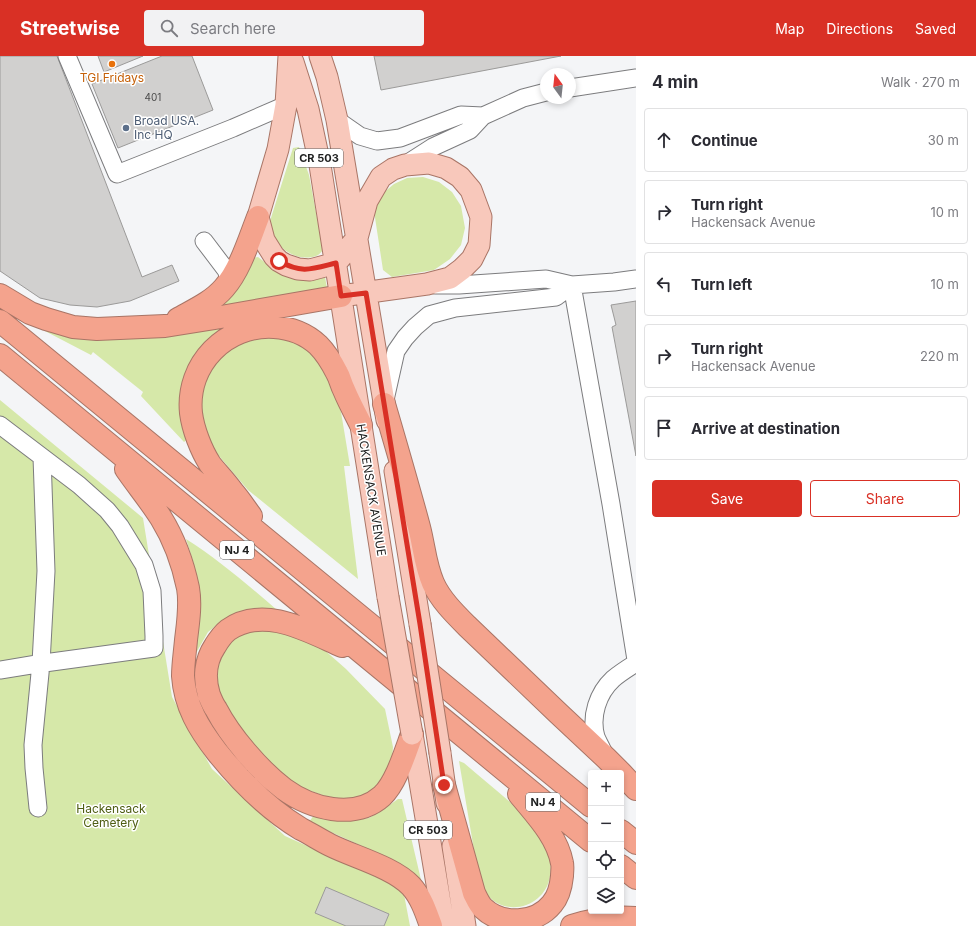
<!DOCTYPE html>
<meta charset="utf-8">
<style>
body{margin:0;font-family:Inter,sans-serif;background:#f2f2f3;color:#2b2b33}
.controls{position:absolute;right:12px;bottom:12px;display:grid;overflow:hidden;border-radius:4px;box-shadow:0 2px 6px #0003}
.controls button{width:36px;height:36px;display:grid;place-items:center;padding:0;border:0;border-bottom:1px solid #e1e1e2;background:#fff;color:#2b2b33;font:20px sans-serif}
.compass{position:absolute;left:540px;top:12px;width:36px;height:36px;border-radius:50%;background:#fff;box-shadow:0 2px 6px #0003;rotate:345deg}
.stop{position:absolute;width:12px;height:12px;margin:-9px;border:3px solid #d93025;border-radius:50%;background:#fff}
.stop.end{background:#d93025;border-color:#fff;box-shadow:0 1px 4px #0008}
.list{margin:0;padding:0;list-style:none}
h2{display:flex;justify-content:space-between;align-items:center;height:52px;margin:0;padding:0 16px;font-size:17px}
h2 small{font-size:13px;font-weight:400;color:#7c7c81}
.list li{display:grid;grid-template-columns:26px 1fr auto;gap:12px;align-items:center;box-sizing:border-box;height:64px;margin:0 8px 8px;padding:0 8px;border:1px solid #e1e1e2;border-radius:4px}
.list b{display:block;font-size:15px;white-space:nowrap}
.list p{margin:0;font-size:13px;white-space:nowrap;color:#7c7c81}
.list em{font-size:13px;font-style:normal;color:#7c7c81}
.actions{display:flex;gap:8px;padding:12px 16px}
.actions a{flex:1;padding:9px 0;border:1px solid #d93025;border-radius:4px;text-align:center;font-size:14px;color:#d93025}
.actions .main{background:#d93025;color:#fff}
.icon{flex:none;width:22px;height:22px;fill:none;stroke:currentColor;stroke-width:2;stroke-linecap:round;stroke-linejoin:round}
.map{position:relative;flex:none;width:636px;height:870px;overflow:hidden}
header{display:flex;align-items:center;gap:24px;box-sizing:border-box;height:56px;padding:0 20px;background:#d93025;color:#fff}
header strong{font-size:19px}
nav{display:flex;gap:22px;margin-inline-start:auto;font-size:14px}
.search{width:280px;height:36px;background:#f2f2f3;display:flex;align-items:center;gap:10px;box-sizing:border-box;padding:0 14px;border-radius:4px;color:#7c7c81;font-size:15px}
main{display:flex}
aside{flex:1;background:#fff}
.map>svg:first-child{display:block}
</style>
<header>
<strong>Streetwise</strong>
<div class="search"><svg class="icon" aria-label="search" viewBox="0 0 24 24"><circle cx="10" cy="10" r="6"/><path d="M15 15l6 6"/></svg>Search here</div>
<nav><a>Map</a><a>Directions</a><a>Saved</a></nav>
</header>
<main>
<div class="map">
<svg width="636" height="870" viewBox="0 0 636 870">
<rect width="100%" height="100%" fill="#f4f5f7"/>
<!-- green -->
<path fill="#d6e8a9" d="M299,91l10,28 14,75c-2,2 -4,5 -7,6 -18,6 -37,-6 -44,-22 -1,-4 -1,-9 -2,-13l23,-73z
M423,121l16,5 13,10 9,14 4,22 -4,17 -11,14 -16,11 -42,7 -9,-7 -9,-59 8,-17 12,-10 13,-6z
M258,201c16,12 29,23 51,23 5,0 11,-1 16,-3l2,11 -111,20 37,-50z
M236,268l-33,21 -18,32 -6,28 9,34 -4,3 -43,-46 2,-4 -50,-40 -2,3 -48,-25 3,-3z
M261,281h18l19,6 19,11 21,40 12,72h-6l14,113 -110,-89 -41,-48 -7,-29v-25l9,-16 11,-15 12,-9 12,-7z
M0,344l143,118 29,179 40,72 73,67 118,53 7,37h-410z
M186,483c33,21 62,46 91,71l-58,13 -11,9 -13,23 2,-72 -4,-22z
M253,573l37,2 31,16 25,22 39,40 8,38 -1,14 -5,14 -16,17 -12,5 -15,2 -19,-3 -20,-7 -17,-10 -25,-24 -22,-26 -17,-28 -5,-10 -3,-9 1,-8 3,-15 10,-17 10,-8z
M459,705l5,2c15,13 31,26 46,39 10,8 19,16 27,25 2,2 5,5 6,7 2,4 3,10 4,15 3,9 5,17 3,27 -3,24 -31,39 -53,27 -9,-5 -14,-14 -18,-23z
M398,743h4l20,85 -2,1 -21,-22 -90,-41 5,-7 28,6 27,-3 15,-9z"/>
<!-- building -->
<path fill="#d1d0cf" stroke="#9b9a99" d="M0,0h57l85,221 30,-12 7,16 -49,20 -33,6 -27,-2 -30,-7 -40,-27z
M98,0h45l-39,16z
M162,0h30l21,54 -95,38 -26,-64z
M374,0h187l-180,34z
M636,245v155l-24,-129 4,-2 -5,-20z
M326,831l63,27 -5,12h-38l-31,-13z"/>
<g fill="none" stroke-linecap="round" stroke-linejoin="round">
<defs>
<path id="minor" d="M67,0l50,118 116,-46 53,-23
M570,32l66,-10
M337,64l23,16 17,5 23,-3 61,-23 22,1
M405,109l28,-18 37,-17 13,-14 40,-18 23,-6
M204,185l22,29 4,10
M435,229h24l87,-6 26,6 42,-3 22,-3
M572,229l39,219 25,156
M385,344l11,-49 9,-13 10,-11 14,-12 26,-7 101,-11 16,-12
M0,369l79,60 28,25 13,16 24,39 8,26 2,45v12l-117,16 -37,6
M604,698c-2,-6 -6,-12 -8,-17 -6,-21 2,-44 17,-58 7,-6 15,-11 23,-16
M38,752l-4,-40 -1,-23 8,-82 5,-92 -4,-114"/>
<path id="major" d="M289,0l-3,49 -8,44 -20,68 6,23 10,16 5,5 7,4 12,4 12,1 26,-7 21,-25 10,-37 14,-24 12,-8 12,-4 24,-2 17,5 14,9 11,13 10,27 -2,28 -7,14 -10,10 -12,9 -23,6 -86,12
M320,0l7,21 10,43 50,300
M293,6l15,47 12,56 68,432
M395,415l25,153
M412,678l32,192
M440,697l7,50
M453,790l12,80"/>
<path id="highway" d="M0,239l30,18 16,6 27,8 24,2 68,-3 50,-8 126,-22
M178,263c16,-9 34,-17 46,-31 16,-18 25,-48 34,-71
M0,265l591,485
M0,299l591,486
M384,348c12,41 24,82 35,123 5,19 6,38 14,56 7,16 21,30 34,43l91,87 48,45 15,15
M126,413c11,16 25,33 35,49 13,21 22,46 27,70 3,17 0,35 -2,52 -1,12 -3,24 -3,36 2,30 16,53 34,76 24,30 51,57 84,77 10,5 19,11 29,16 24,12 63,22 81,41 10,11 15,26 20,40
M251,460c-6,-8 -11,-16 -18,-24 -7,-10 -16,-19 -23,-28 -9,-14 -17,-35 -19,-51 -5,-49 35,-89 83,-86 17,1 32,7 44,18 8,8 14,18 19,28 3,5 4,11 7,17 5,12 11,23 17,35
M342,590c-34,-15 -78,-41 -114,-16 -5,4 -10,11 -13,16 -10,15 -11,33 -6,49 2,5 4,10 7,14 14,27 43,61 68,80 26,19 70,32 98,7 14,-13 23,-43 30,-62
M621,717l15,16
M444,729l30,108c3,6 5,11 9,15 19,18 53,16 69,-4 7,-8 9,-18 10,-28 0,-4 1,-9 0,-13 -5,-27 -26,-48 -43,-69
M621,775l15,12
M621,810l15,12
M572,870c21,-7 42,-10 64,-8"/>
</defs>
<!-- minor casing -->
<use href="#minor" stroke="#7c7c7e" stroke-width="19"/>
<!-- major casing -->
<use href="#major" stroke="#a97566" stroke-width="23"/>
<!-- highway casing -->
<use href="#highway" stroke="#a97566" stroke-width="24"/>
<!-- minor -->
<use href="#minor" stroke="#fff" stroke-width="17"/>
<!-- major -->
<use href="#major" stroke="#f8c8bb" stroke-width="21"/>
<!-- highway -->
<use href="#highway" stroke="#f4a38d" stroke-width="22"/>
<defs>
<path id="major-bridge" d="M388,541l24,137
M420,568l20,129"/>
</defs>
<!-- major-bridge casing -->
<use href="#major-bridge" stroke="#a97566" stroke-width="23" stroke-linecap="butt"/>
<!-- major-bridge -->
<use href="#major-bridge" stroke="#f8c8bb" stroke-width="21"/>
</g>
<g fill="none" stroke-linecap="round" stroke-linejoin="round">
<!-- route -->
<path stroke="#d93025" stroke-width="5" d="M279,205c23,13 33,8 57,2l5,33 25,-3 54,331 24,161"/>
</g>
<!-- markers -->
<circle fill="#e8710a" stroke="#fff" stroke-width="1.5" cx="112" cy="8" r="4"/>
<circle fill="#5c6f8a" stroke="#fff" stroke-width="1.5" cx="126" cy="72" r="4"/>
<g text-anchor="middle" stroke-width="3" stroke-linejoin="round" paint-order="stroke">
<!-- number labels -->
<g font-size="10" fill="#4b4b4b">
<text x="153" y="45">401</text>
</g>
<!-- shield labels -->
<g fill="#fff" stroke="#626262" stroke-width="1">
<rect x="295" y="93" width="48" height="18" rx="3"/>
<rect x="220" y="485" width="34" height="18" rx="3"/>
<rect x="526" y="737" width="34" height="18" rx="3"/>
<rect x="404" y="765" width="48" height="18" rx="3"/>
</g>
<g font-size="11" font-weight="bold" fill="#1e1f1f">
<text x="319" y="106">CR 503</text>
<text x="237" y="498">NJ 4</text>
<text x="543" y="750">NJ 4</text>
<text x="428" y="778">CR 503</text>
</g>
<!-- food labels -->
<g font-size="12" fill="#c56008" stroke="#fff">
<text x="112" y="26">TGI Fridays</text>
</g>
<!-- service labels -->
<g font-size="12" fill="#4e5e75" stroke="#fff" text-anchor="start">
<text x="134" y="69">Broad USA.<tspan x="134" dy="14">Inc HQ</tspan></text>
</g>
<!-- street labels -->
<g font-size="12" fill="#1e1f1f" stroke="#fff">
<text transform="translate(371 434) rotate(81)" y="4">HACKENSACK AVENUE</text>
</g>
<!-- park labels -->
<g font-size="12" fill="#4f5e13" stroke="#fff">
<text x="111" y="757">Hackensack<tspan x="111" dy="14">Cemetery</tspan></text>
</g>
</g>
</svg>
<div class="controls">
<button>+</button>
<button>−</button>
<button><svg class="icon" aria-label="locate" viewBox="0 0 24 24"><circle cx="12" cy="12" r="6"/><path d="M12 2v4M12 18v4M2 12h4M18 12h4"/></svg></button>
<button><svg class="icon" aria-label="layers" viewBox="0 0 24 24"><path d="M12 4l9 5-9 5-9-5zM3 14l9 5 9-5"/></svg></button>
</div>
<svg class="compass" viewBox="-18 -18 36 36"><path d="M0-13l5 13h-10z" fill="#e53935"/><path d="M0 13l5-13h-10z" fill="#7c7c81"/></svg>
<div class="stop" style="left:279px;top:205px"></div>
<div class="stop end" style="left:444px;top:729px"></div>
</div>
<aside>
<h2>4 min<small>Walk · 270 m</small></h2>
<ul class="list">
<li><svg class="icon" aria-label="ahead" viewBox="0 0 24 24"><path d="M12 20V5M6 11l6-6 6 6"/></svg><div><b>Continue</b></div><em>30 m</em></li>
<li><svg class="icon" aria-label="right" viewBox="0 0 24 24"><path d="M7 20v-9h11M14 6l5 5-5 5"/></svg><div><b>Turn right</b><p>Hackensack Avenue</p></div><em>10 m</em></li>
<li><svg class="icon" aria-label="left" viewBox="0 0 24 24"><path d="M17 20v-9H6M10 6l-5 5 5 5"/></svg><div><b>Turn left</b></div><em>10 m</em></li>
<li><svg class="icon" aria-label="right" viewBox="0 0 24 24"><path d="M7 20v-9h11M14 6l5 5-5 5"/></svg><div><b>Turn right</b><p>Hackensack Avenue</p></div><em>220 m</em></li>
<li><svg class="icon" aria-label="arrive" viewBox="0 0 24 24"><path d="M6 21V4h12l-3 4 3 4H6"/></svg><div><b>Arrive at destination</b></div></li>
</ul>
<div class="actions"><a class="main">Save</a><a>Share</a></div>
</aside>
</main>
